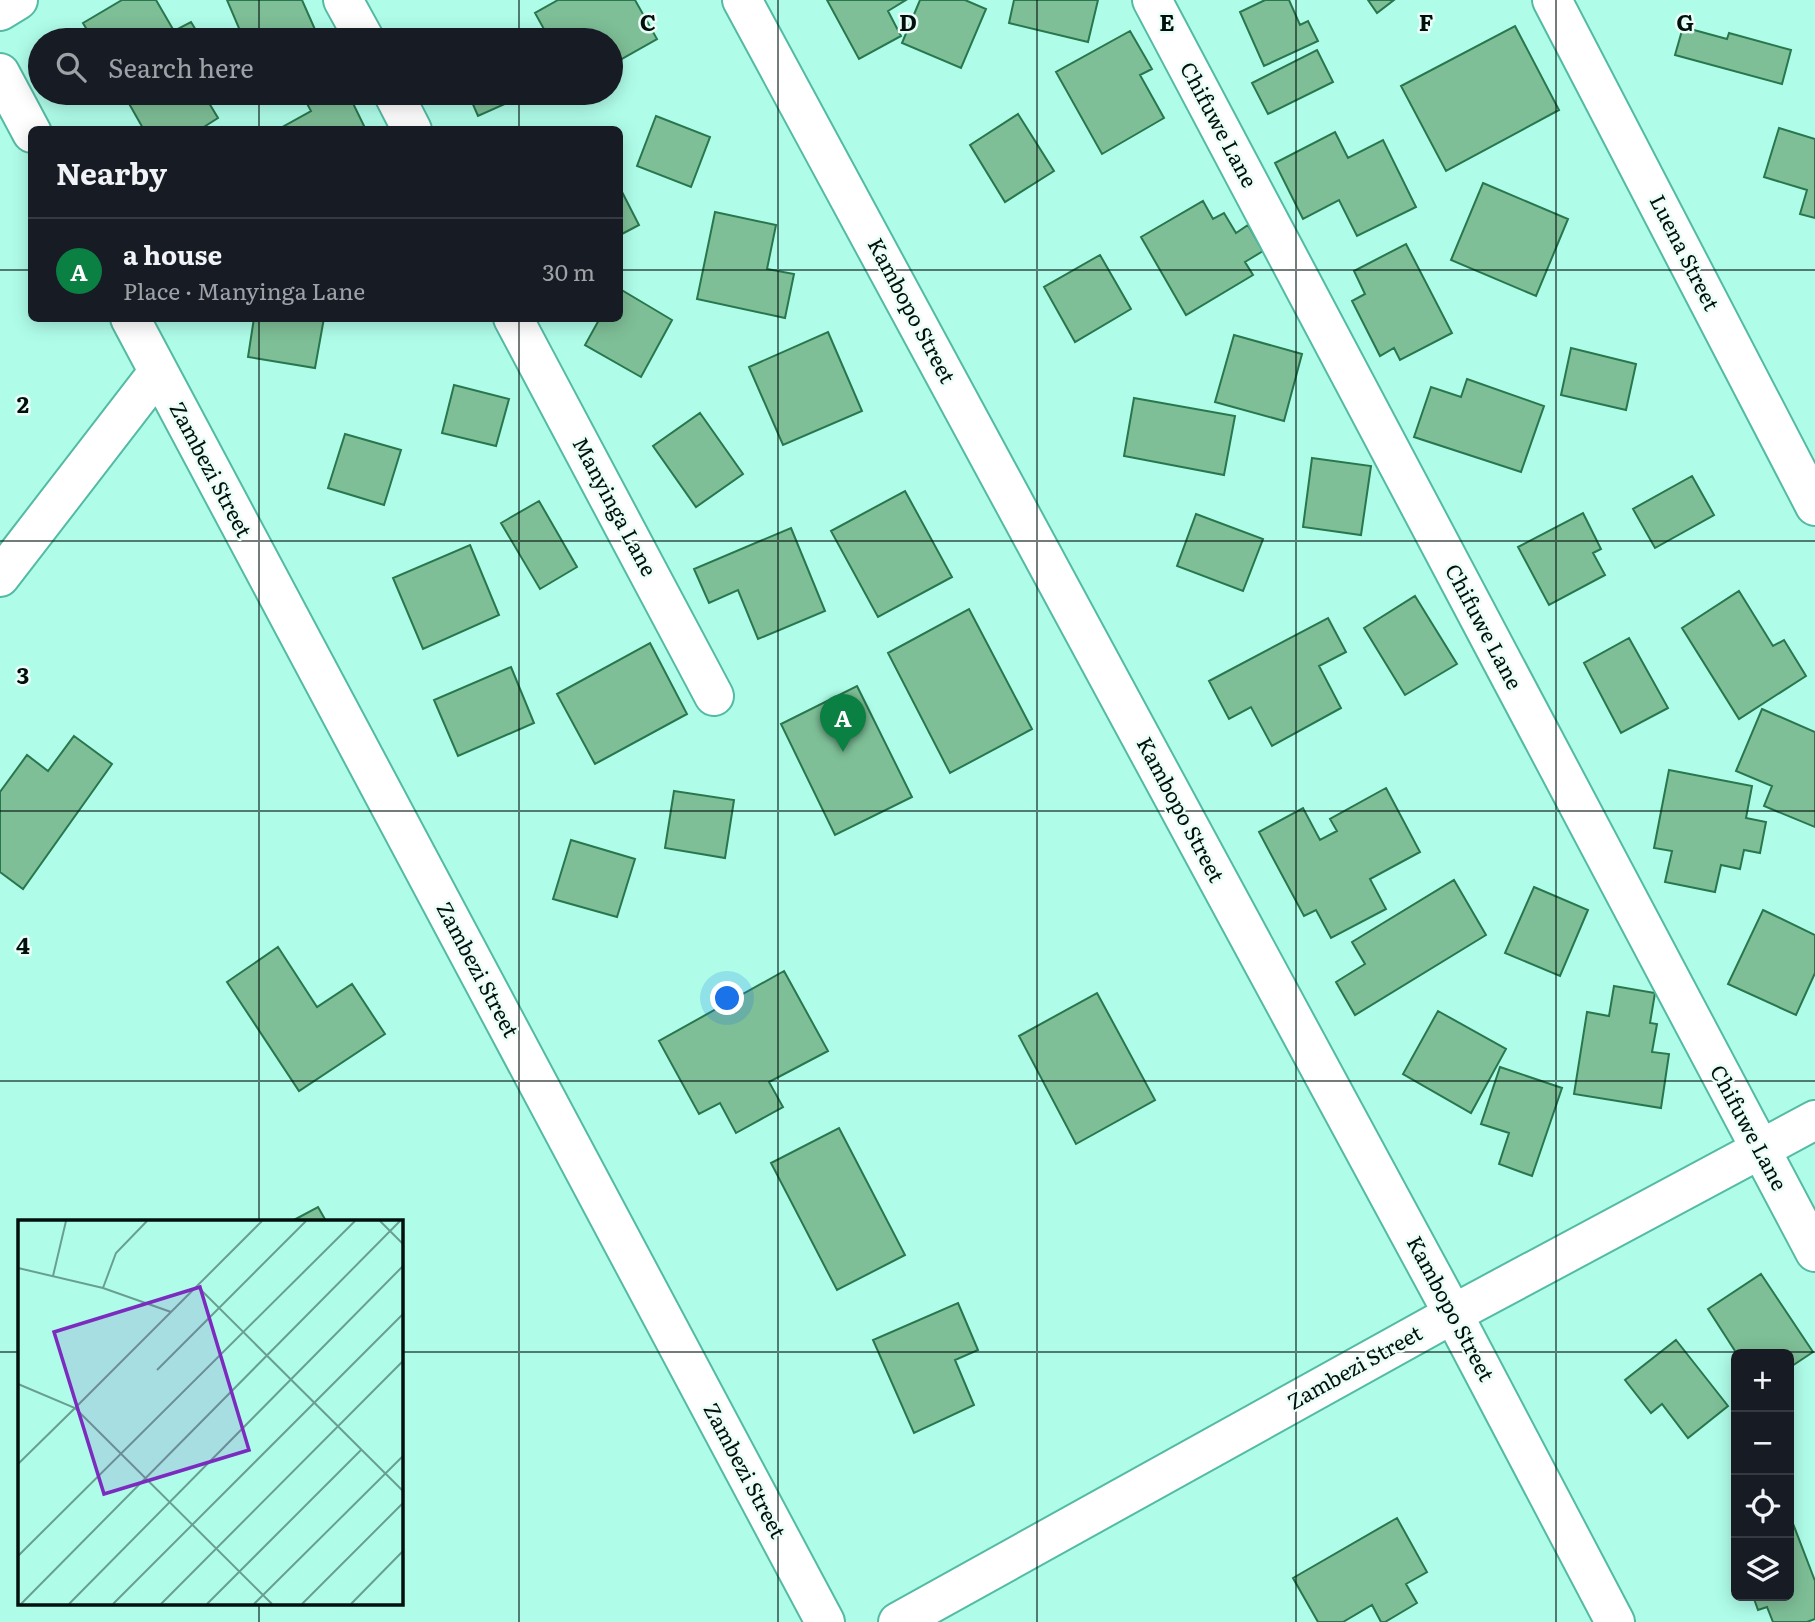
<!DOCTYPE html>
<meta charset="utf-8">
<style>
body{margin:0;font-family:Literata,serif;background:#242831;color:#f1f3f6}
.controls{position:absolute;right:21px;bottom:21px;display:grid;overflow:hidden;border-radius:10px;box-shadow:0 4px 18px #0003}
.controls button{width:63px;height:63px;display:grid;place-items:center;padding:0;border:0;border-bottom:2px solid #363941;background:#171b24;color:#f1f3f6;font:35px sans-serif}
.you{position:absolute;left:728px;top:999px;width:24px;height:24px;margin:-18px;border:5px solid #fff;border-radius:50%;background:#1a73e8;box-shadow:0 0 0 10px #1a73e833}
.badge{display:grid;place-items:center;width:46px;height:46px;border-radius:50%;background:#0b8043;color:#fff;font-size:23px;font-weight:700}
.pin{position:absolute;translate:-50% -58px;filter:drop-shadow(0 2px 4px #0008)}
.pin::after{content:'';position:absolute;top:37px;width:24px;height:21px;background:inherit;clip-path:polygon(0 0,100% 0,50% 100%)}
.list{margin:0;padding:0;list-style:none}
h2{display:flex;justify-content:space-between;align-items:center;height:91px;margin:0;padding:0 28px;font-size:30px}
h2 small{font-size:23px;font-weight:400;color:#9ea1a6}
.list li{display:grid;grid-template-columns:46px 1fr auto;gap:21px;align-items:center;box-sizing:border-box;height:105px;padding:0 28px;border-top:2px solid #363941}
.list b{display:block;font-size:26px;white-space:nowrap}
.list p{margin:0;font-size:23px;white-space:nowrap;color:#9ea1a6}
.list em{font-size:23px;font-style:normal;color:#9ea1a6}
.icon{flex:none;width:38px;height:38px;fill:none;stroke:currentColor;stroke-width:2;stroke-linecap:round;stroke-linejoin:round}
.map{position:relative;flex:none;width:1815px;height:1622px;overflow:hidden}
.search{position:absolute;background:#171b24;box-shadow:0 4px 18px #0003;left:28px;top:28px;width:595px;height:77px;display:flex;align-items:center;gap:18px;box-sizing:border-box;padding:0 24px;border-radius:38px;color:#9ea1a6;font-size:26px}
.panel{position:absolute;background:#171b24;box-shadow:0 4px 18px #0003;left:28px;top:126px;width:595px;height:196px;border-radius:10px}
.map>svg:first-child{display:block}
</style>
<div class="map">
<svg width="1815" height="1622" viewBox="0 0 1815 1622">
<rect width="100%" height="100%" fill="#affde9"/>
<!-- building -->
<path fill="#7ebf97" stroke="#28774e" stroke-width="2" d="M122,0h34l18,31 17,-9 11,18h-109l-10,-17z
M227,0h75l15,34 -15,6h-58z
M558,0h77l22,39 -46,26v-25h-61l-15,-27z
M827,0h79l-18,11 13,25 -42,23z
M920,0h45l21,9 -25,59 -59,-25z
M1014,0h84l-10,42 -79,-19z
M1265,0h24l11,25 8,-4 10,20 -54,25 -24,-54z
M1368,0h26l-17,13z
M1515,26l44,84 -113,61 -45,-85z
M1683,27l44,12 2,-6 62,17 -9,34 -107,-29z
M1130,31l22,38 -12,6 24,43 -62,36 -46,-82z
M1317,50l16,32 -65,32 -16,-31z
M123,93h80l15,25 -19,12h-55z
M314,93h34l18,37h-89l34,-19 -7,-13z
M468,93h61l-51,23z
M1018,114l36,57 -49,31 -35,-57z
M656,116l54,21 -19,50 -54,-21z
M1779,128l36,11v79l-15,-4 7,-24 -43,-13z
M1335,132l13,26 35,-18 33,67 -59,29 -18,-36 -36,19 -28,-56z
M1483,183l85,36 -32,77 -85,-36z
M620,188l19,37 -19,10z
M1203,201l10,18 11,-6 12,20 12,-8 15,26 -18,11 8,13 -67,40 -45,-78z
M715,212l61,13 -9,44 27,5 -9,44 -88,-19z
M1406,244l46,89 -52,27 -6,-12 -14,8 -28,-55 13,-7 -11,-23z
M1100,255l31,54 -56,33 -31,-55z
M620,289l52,31 -31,57 -56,-32 15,-27h20z
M254,318h70l-9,50 -67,-11z
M828,332l34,79 -79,34 -34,-78z
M1234,335l68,19 -18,67 -69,-19z
M1571,348l65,16 -10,46 -65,-15z
M1467,379l77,27 -23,66 -107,-35 17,-50 30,10z
M454,385l55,14 -13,47 -54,-13z
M1134,398l101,18 -11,59 -100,-19z
M700,413l43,61 -47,33 -43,-61z
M345,434l56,16 -17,55 -56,-17z
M1312,458l59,8 -10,69 -58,-8z
M1692,476l22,39 -59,33 -22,-39z
M905,491l47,86 -74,40 -47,-86z
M539,501l38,66 -37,22 -39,-66z
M1583,513l18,36 -8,4 12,22 -56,30 -31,-58z
M1196,514l67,25 -20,52 -66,-25z
M791,528l34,83 -67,28 -20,-49 -29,13 -15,-34z
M470,545l29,70 -76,34 -30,-71z
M1739,591l34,55 11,-6 22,36 -67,43 -57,-91z
M1415,596l42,68 -52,31 -41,-67z
M969,609l63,120 -82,44 -62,-120z
M1328,618l18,34 -27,14 22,42 -69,38 -21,-39 -22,12 -20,-38z
M1629,638l39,70 -47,25 -37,-70z
M650,643l37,71 -92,50 -38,-70z
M511,667l23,56 -76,33 -24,-56z
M857,686l55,111 -77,38 -54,-111z
M1762,709l53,23v95l-51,-21 8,-20 -36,-15z
M74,736l38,28 -89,125 -23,-17v-80l27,-37 21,16z
M1669,770l83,16 -6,32 20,4 -6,31 -16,-3 -4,19 -19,-4 -6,27 -50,-10 7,-31 -18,-3z
M1386,788l34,64 -50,27 16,30 -55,29 -15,-28 -12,6 -45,-84 44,-24 17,32 17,-9 -7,-12z
M674,791l60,9 -9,58 -60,-10z
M571,840l64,19 -18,58 -64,-18z
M1454,880l32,55 -131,80 -19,-33 29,-18 -13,-22z
M1534,887l54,23 -28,66 -55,-23z
M1763,910l52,25v38l-19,42 -68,-31z
M278,947l39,60 35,-23 33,50 -86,57 -72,-109z
M784,971l44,80 -59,31 14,25 -47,26 -16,-30 -21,11 -40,-73z
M1614,986l41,7 -5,30 7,1 -5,28 17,2 -8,54 -87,-14 13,-82 22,4z
M1097,993l58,107 -79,44 -57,-108z
M1438,1011l68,38 -35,64 -68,-39z
M1500,1067l62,21 -30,88 -33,-12 10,-31 -28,-9z
M839,1128l66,127 -68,35 -66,-127z
M318,1207l8,14h-34z
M1761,1274l52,78 -24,16v-14h-52l-29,-45z
M958,1303l20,47 -23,10 19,45 -60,28 -41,-93z
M1676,1340l52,66 -40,32 -26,-34 -11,9 -26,-33z
M1397,1518l30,54 -21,12 11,19 -32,19h-4l-9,-17 -29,17h-25l-25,-44z
M1792,1521l23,60v38l-8,3h-34l-6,-15 -9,3 -5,-14h36v-74z"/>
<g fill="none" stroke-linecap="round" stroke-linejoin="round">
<defs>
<path id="minor" d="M343,0l22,40
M742,0l711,1314 162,308
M1152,0l663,1252
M1552,0l263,506
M0,11l18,-11
M0,73l32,60
M393,93l19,37
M130,318l695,1304
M513,318l201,378
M0,577l158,-205
M898,1622l555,-308 362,-194"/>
</defs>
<!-- minor casing -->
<use href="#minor" stroke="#54baa4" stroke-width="42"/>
<!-- minor -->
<use href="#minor" stroke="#fff" stroke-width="38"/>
</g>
<!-- grid -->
<path fill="none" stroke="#00110d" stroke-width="2" stroke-opacity="0.55" d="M259,0v40M519,0v40M778,0v1622M1037,0v1622M1296,0v1622M1556,0v1622M259,93v37M519,93v37M0,270h32M620,270h1195M259,318v903M519,318v1304M0,541h1815M0,811h1815M0,1081h1815M0,1352h19M401,1352h1414M259,1603v19"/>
<g text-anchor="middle" stroke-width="5" stroke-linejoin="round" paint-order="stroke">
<!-- street labels -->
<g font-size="21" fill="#00110d" stroke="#eafdf7">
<text transform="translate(1218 125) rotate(62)" y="7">Chifuwe Lane</text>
<text transform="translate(1684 253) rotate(63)" y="7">Luena Street</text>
<text transform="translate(911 311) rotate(62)" y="7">Kambopo Street</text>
<text transform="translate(210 470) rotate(62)" y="7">Zambezi Street</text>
<text transform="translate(614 507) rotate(62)" y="7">Manyinga Lane</text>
<text transform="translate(1483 627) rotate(62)" y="7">Chifuwe Lane</text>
<text transform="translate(1180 810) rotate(62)" y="7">Kambopo Street</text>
<text transform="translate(477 970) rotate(62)" y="7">Zambezi Street</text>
<text transform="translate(1748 1128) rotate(62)" y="7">Chifuwe Lane</text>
<text transform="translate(1450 1309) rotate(62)" y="7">Kambopo Street</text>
<text transform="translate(1355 1368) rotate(-29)" y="7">Zambezi Street</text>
<text transform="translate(744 1471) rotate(62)" y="7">Zambezi Street</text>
</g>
</g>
<!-- overview -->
<g transform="translate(18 1220)">
<rect width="385" height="385" fill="#affde9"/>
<path fill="none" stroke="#699f91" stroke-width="2" d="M244,1l-187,187 197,196M362,1l23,23M0,48l85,20 68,24M35,56l13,-55M179,66l206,205M85,68l13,-35 31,-32M139,150l149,-149M0,164l57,24 -57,56M0,336l337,-335M3,384l379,-383M51,384l334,-338M95,384l290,-290M143,384l242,-243M189,384l154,-154M236,384l149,-148M284,384l101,-101M333,384l52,-53"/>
<path fill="#7b2cbf" fill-opacity="0.15" stroke="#7b2cbf" stroke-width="3.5" d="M182,67l49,163 -145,44 -50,-162z"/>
<rect width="385" height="385" fill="none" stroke="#00110d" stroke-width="3.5"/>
</g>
<g font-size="23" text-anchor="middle" font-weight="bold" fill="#00110d" stroke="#eafdf7" stroke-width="5" stroke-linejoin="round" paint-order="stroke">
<text x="648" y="31">C</text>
<text x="908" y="31">D</text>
<text x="1167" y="31">E</text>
<text x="1426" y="31">F</text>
<text x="1685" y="31">G</text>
<text x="23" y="413">2</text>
<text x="23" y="684">3</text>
<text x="23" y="954">4</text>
</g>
</svg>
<div class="controls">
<button>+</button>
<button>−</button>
<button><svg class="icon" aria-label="locate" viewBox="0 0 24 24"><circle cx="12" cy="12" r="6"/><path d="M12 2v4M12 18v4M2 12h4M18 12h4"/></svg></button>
<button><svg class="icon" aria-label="layers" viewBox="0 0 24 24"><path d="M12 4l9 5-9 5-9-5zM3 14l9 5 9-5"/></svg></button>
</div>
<div class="you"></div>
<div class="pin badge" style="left:843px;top:752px">A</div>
<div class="search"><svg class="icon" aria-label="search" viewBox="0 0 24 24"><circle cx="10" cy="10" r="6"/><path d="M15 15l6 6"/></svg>Search here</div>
<section class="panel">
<h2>Nearby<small></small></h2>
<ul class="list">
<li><span class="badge">A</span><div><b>a house</b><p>Place · Manyinga Lane</p></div><em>30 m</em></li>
</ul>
</section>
</div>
